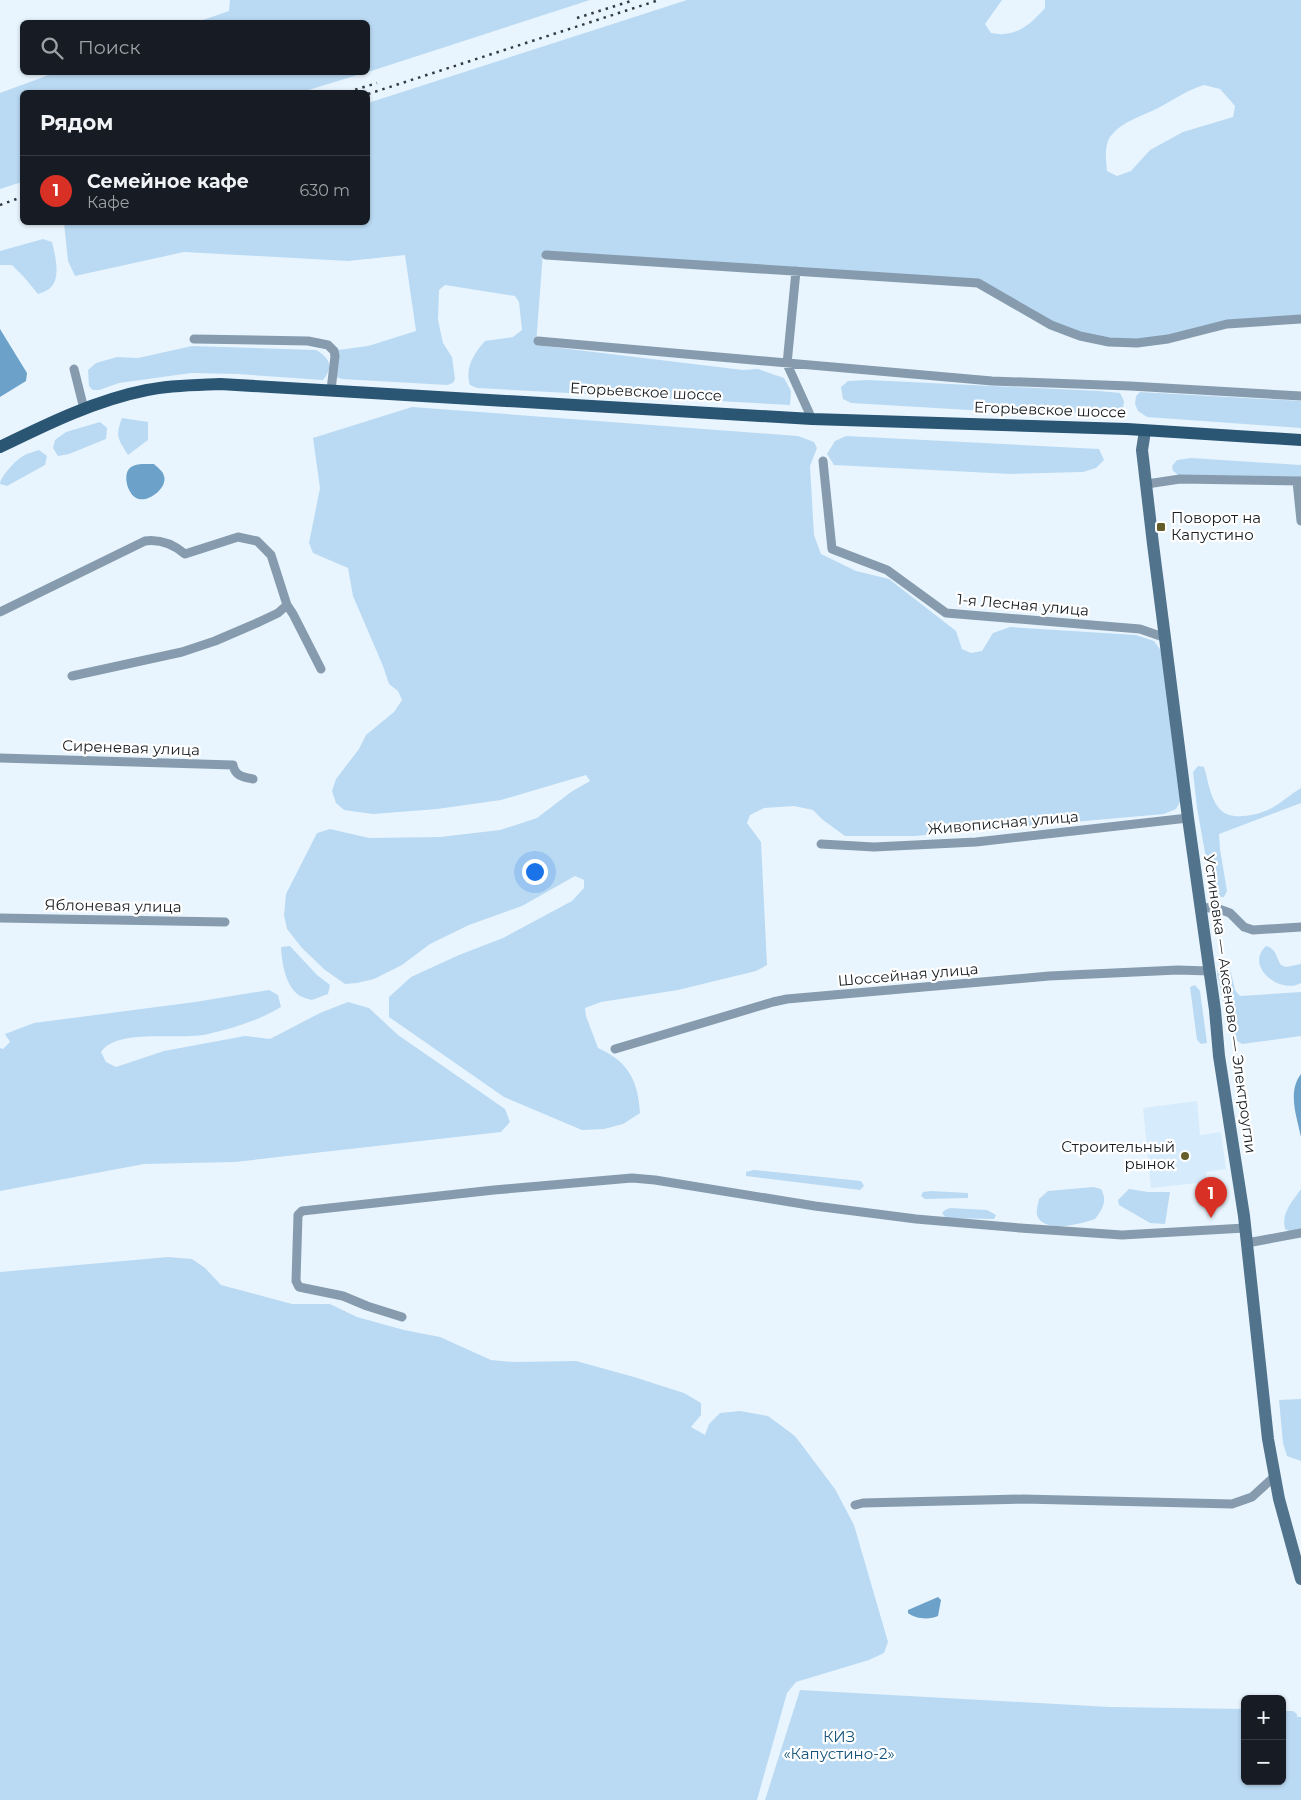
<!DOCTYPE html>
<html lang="ru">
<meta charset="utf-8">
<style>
body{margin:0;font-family:Montserrat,sans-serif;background:#20242c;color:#f1f3f6}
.controls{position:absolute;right:15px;bottom:15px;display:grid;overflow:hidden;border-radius:8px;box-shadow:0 1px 4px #0004}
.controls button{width:45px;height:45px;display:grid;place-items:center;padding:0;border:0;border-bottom:1px solid #363941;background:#171b24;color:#f1f3f6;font:25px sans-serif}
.you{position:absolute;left:534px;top:871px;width:18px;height:18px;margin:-12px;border:4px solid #fff;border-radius:50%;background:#1a73e8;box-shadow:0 0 0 8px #1a73e833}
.badge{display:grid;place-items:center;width:32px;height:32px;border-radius:50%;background:#d93025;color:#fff;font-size:16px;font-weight:700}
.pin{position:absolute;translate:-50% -41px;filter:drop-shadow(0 1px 2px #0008)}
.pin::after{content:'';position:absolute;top:26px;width:18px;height:15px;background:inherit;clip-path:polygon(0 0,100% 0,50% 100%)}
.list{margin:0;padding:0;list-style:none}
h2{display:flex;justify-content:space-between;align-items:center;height:65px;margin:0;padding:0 20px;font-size:21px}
h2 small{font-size:16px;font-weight:400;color:#9ea1a6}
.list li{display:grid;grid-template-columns:32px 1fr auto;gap:15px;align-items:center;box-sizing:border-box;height:70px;padding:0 20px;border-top:1px solid #363941}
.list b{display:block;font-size:19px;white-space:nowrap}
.list p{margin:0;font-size:16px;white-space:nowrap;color:#9ea1a6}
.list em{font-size:16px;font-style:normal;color:#9ea1a6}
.icon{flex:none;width:28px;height:28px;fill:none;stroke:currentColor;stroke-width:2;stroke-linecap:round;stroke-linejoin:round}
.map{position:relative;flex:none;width:1301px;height:1800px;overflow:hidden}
.search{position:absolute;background:#171b24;box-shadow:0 1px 4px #0004;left:20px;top:20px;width:350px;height:55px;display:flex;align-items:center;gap:12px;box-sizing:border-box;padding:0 18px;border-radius:8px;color:#9ea1a6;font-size:19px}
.panel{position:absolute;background:#171b24;box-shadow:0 1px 4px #0004;left:20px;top:90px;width:350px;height:135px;border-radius:8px}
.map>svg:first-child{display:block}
</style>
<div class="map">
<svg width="1301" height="1800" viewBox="0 0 1301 1800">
<rect width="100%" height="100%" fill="#e9f5fe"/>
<!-- built -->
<path fill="#d6ecfd" d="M1197,1101l3,34 21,-3 5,37 -20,3 1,10 -56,6 -8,-80z"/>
<!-- green -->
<path fill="#badaf3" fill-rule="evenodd" d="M230,0h360l-222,72v-50h-171l32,-11z
M687,0h315l-17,24 6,9c24,5 38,-7 54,-25v-8h256v316l-133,21 -35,4 -26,-2 -29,-7 -26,-9 -74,-43 -435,-28 -7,93 207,25 15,-1 26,9 7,13 -1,14 -313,-17 -7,-3c-6,-17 5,-33 15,-44l28,-4 9,-7 -3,-28 -4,-6 -70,-11 -6,5 -1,30 5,23 9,14 3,22 -2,4 -6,2 -105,-6 -6,-2 2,-27 30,-4 48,-15 -11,-76 -57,6 -164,-9 -109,24 -7,-15 -4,-38 304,-1v-119zM1204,85l16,4 15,17 -2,11 -50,15 -33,18 -19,21 -14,5 -10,-5c-1,-11 -3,-25 3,-34 12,-16 33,-21 50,-30 17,-9 25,-16 44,-22z
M57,72h307v1l-62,19h-280v90l-22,7v-96z
M43,239l9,3c3,13 10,37 -3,47 -3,2 -8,4 -11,5l-15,-18 -11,-11h-12v-14z
M192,346l124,4c14,8 18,17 7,30l-86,-6 -46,-1 -72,10 -20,7h-6l-4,-4 -1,-16 8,-7 21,-6 21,1z
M868,380l231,11 21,2 4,8 -1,7c-12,5 -26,0 -40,5l-97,-2 -135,-8 -8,-4 -2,-12 7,-6z
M1140,392l161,9v27l-154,-11 -9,-6 -3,-7 1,-8z
M412,407l386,29 16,6 3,6 -7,18 4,69 7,19 35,17 33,8 67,52 6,18 9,4 11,-2 11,-18 17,-6 126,8 18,6 8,11 19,148 -5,9 -12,5 -250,22h-69l-22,-16 -10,-10 -19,-4 -30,2 -14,7 -3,8 14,19 6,123 -11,6 -78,19 -77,12 -16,6 1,8 12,32c31,14 40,33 42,65l-17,11 -19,5 -22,1 -78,-33 -115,-80v-20l22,-20 48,-22 44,-17 69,-37 12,-13v-8l-9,-4 -53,30 -53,19 -39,19 -28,21 -28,14 -17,4 -12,1 -20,-14 -23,-22 -15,-19 -3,-14 2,-21 31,-61 13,-4 39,9 71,-1 60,-7 37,-12 34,-26 19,-11 -4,-6 -85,25 -64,9 -64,5 -29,-4 -8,-7 -4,-12 4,-12 23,-30 7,-14 28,-23 8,-12 -4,-9 -9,-7 -6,-18 -30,-70 -5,-28 -35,-15 -4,-10 11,-55 -7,-50z
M122,418l26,4v18l-20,15c-10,-16 -13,-19 -6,-37z
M100,422l7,6 -1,11 -37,15 -11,2 -5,-8 2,-8 11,-8z
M846,436l253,13 5,11 -8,8 -13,4 -72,2 -177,-9 -7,-11 8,-13z
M39,450l8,6 -2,9 -38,21 -7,-2c0,-7 16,-24 23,-28 5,-3 11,-4 16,-6z
M1191,458l110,7v13l-123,-3 -5,-4 -1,-5 5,-6z
M1198,766l6,1c4,13 6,30 14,40 11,16 40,8 54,1 10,-6 19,-14 29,-20v15l-82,31 1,15 7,42 -3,6h-11l-16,-89 -4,-36z
M290,946l27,29 13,10 -2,9 -16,6c-3,-1 -8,-2 -12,-4 -15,-10 -18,-33 -19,-49z
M1266,946c10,2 10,11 15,19l5,2 15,-3v19c-21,12 -57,-17 -35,-37z
M1222,965l8,3 5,22 5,6 61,-4v44l-59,8 -8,-5 -4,-7 -13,-58 1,-7z
M1195,985l5,6 7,52 -6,1 -4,-4 -7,-53z
M269,990l9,5 3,12c-21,13 -48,21 -73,27 -28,7 -90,-7 -107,18l5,10 10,5 48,-16 81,-15 25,3 50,-26 28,-11 21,6 29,27 107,74 5,13 -9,10 -18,2 -248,28 -91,2 -144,27v-143l3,1 7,-7 -5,-8 29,-11 161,-21z
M754,1170l107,11 3,5 -4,4 -114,-14v-4z
M1093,1187l8,2c7,12 1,21 -6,30 -13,5 -52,15 -58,-4 -1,-5 1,-11 2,-16l9,-8z
M1129,1189l19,3h22l-5,32 -15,-1 -31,-18 -1,-5z
M1301,1189v41l-10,2 -6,-3c-4,-16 7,-27 16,-40z
M931,1191l37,2v5l-43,1 -4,-3 2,-4z
M950,1208l37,2 9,5 -2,4 -48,-1 -4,-5 3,-3z
M168,1257l24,2 13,9 16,17 71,19h38l27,13 47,13 36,7 51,23 23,2 62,-1 58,16 50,16 17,10v12l-10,12 14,8 4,-11 11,-11 20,-2 28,5 27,20 40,53 19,36 34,117 -4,11 -15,7 -73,22 -9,11 -30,107h-757v-528z
M1301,1399v62l-14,-5 -4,-13 -4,-43z
M800,1690l310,17 135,2v72h37v-70h11l4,3v3h4v83h-536z"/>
<!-- water -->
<path fill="#6ca2c9" d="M0,329l27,44 -1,8 -26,16z
M142,464h12c4,4 9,7 10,12 4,12 -17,28 -28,22 -9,-5 -14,-25 -5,-31 3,-2 8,-3 11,-3z
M1301,1074v63c-4,-20 -14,-45 0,-63z
M938,1597l3,3 -3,16c-8,4 -23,3 -30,-3v-3z"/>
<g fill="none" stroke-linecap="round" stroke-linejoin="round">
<!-- street -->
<path stroke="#869cae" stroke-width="9" d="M546,255l432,28 73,42 29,11 29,6 28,1 31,-4 59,-15 74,-5
M796,271l-9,93 25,55
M194,339l114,2 20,4 6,6 1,5 -4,34
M538,341l454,40 138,5 171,10
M74,369l10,40
M823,461l9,88 55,21 59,43 194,16 26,9
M1297,481l4,40
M1147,484l33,-5 121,2
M0,612l145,-71c16,-2 28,3 40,13l53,-17 19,4 14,14 16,50 6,9 28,55
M72,676l110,-24 33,-11 44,-19 19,-9 9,-8
M0,758l233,7c2,11 10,12 20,14
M821,844l53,3 102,-5 212,-24
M1201,907l18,2 11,4 14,14 9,3 48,-3
M0,918l225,4
M615,1049l158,-47 14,-3 262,-23 129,-6 31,1
M1247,1243l54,-10
M402,1317l-35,-11 -24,-10 -44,-9 -3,-6 2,-66 4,-4 192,-21 138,-12 23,2 160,26 101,13 104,9 102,7 123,-7
M855,1505l8,-2 160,-4 209,5 20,-7 23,-21"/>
<!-- secondary -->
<path stroke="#51738c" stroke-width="12" d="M1145,431l-3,19 11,94 35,274 27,192 4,46 25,160 24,223 11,60 22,80"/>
<!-- primary -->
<path stroke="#2a5573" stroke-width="12" d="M0,447c47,-23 96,-47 147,-57 24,-5 49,-5 73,-6l592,35 315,10 174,11"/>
<!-- rail -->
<path stroke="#343b3f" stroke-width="2.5" stroke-dasharray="2.5 5" stroke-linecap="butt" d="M577,18l57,-18
M348,92l29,-9
M368,94l291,-94
M0,205l22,-8"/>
</g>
<!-- markers -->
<g fill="#665e2a" stroke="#fff" stroke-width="2">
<rect x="1156" y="522" width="10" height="10" rx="2.5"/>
<circle cx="1185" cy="1156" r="5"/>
</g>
<g text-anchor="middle" stroke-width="4.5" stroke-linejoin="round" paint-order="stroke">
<!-- street labels -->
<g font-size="15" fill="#171d21" stroke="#fff">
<text transform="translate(646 392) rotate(3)" y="5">Егорьевское шоссе</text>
<text transform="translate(1050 410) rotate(2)" y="5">Егорьевское шоссе</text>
<text transform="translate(1023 605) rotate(5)" y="5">1-я Лесная улица</text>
<text transform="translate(131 748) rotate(2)" y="5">Сиреневая улица</text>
<text transform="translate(1003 823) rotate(-5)" y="5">Живописная улица</text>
<text transform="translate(113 906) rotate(1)" y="5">Яблоневая улица</text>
<text transform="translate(908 975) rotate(-5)" y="5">Шоссейная улица</text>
<text transform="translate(1230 1004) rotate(82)" y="5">Устиновка — Аксеново — Электроугли</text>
</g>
<!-- poi labels -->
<g font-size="15" fill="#171d21" stroke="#fff" text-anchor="start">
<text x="1171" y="523">Поворот на<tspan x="1171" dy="17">Капустино</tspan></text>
<text x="1175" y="1152" text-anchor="end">Строительный<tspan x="1175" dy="17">рынок</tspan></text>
</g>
<!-- park labels -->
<g font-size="15" fill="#15537a" stroke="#fff">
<text x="839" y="1742">КИЗ<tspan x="839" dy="17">«Капустино-2»</tspan></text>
</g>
</g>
</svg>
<div class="controls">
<button>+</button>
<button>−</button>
</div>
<div class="you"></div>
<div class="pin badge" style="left:1211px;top:1218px">1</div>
<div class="search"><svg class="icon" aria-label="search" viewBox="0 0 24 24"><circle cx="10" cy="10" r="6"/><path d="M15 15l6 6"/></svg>Поиск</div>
<section class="panel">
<h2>Рядом<small></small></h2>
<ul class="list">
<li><span class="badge">1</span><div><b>Семейное кафе</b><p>Кафе</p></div><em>630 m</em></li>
</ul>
</section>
</div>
